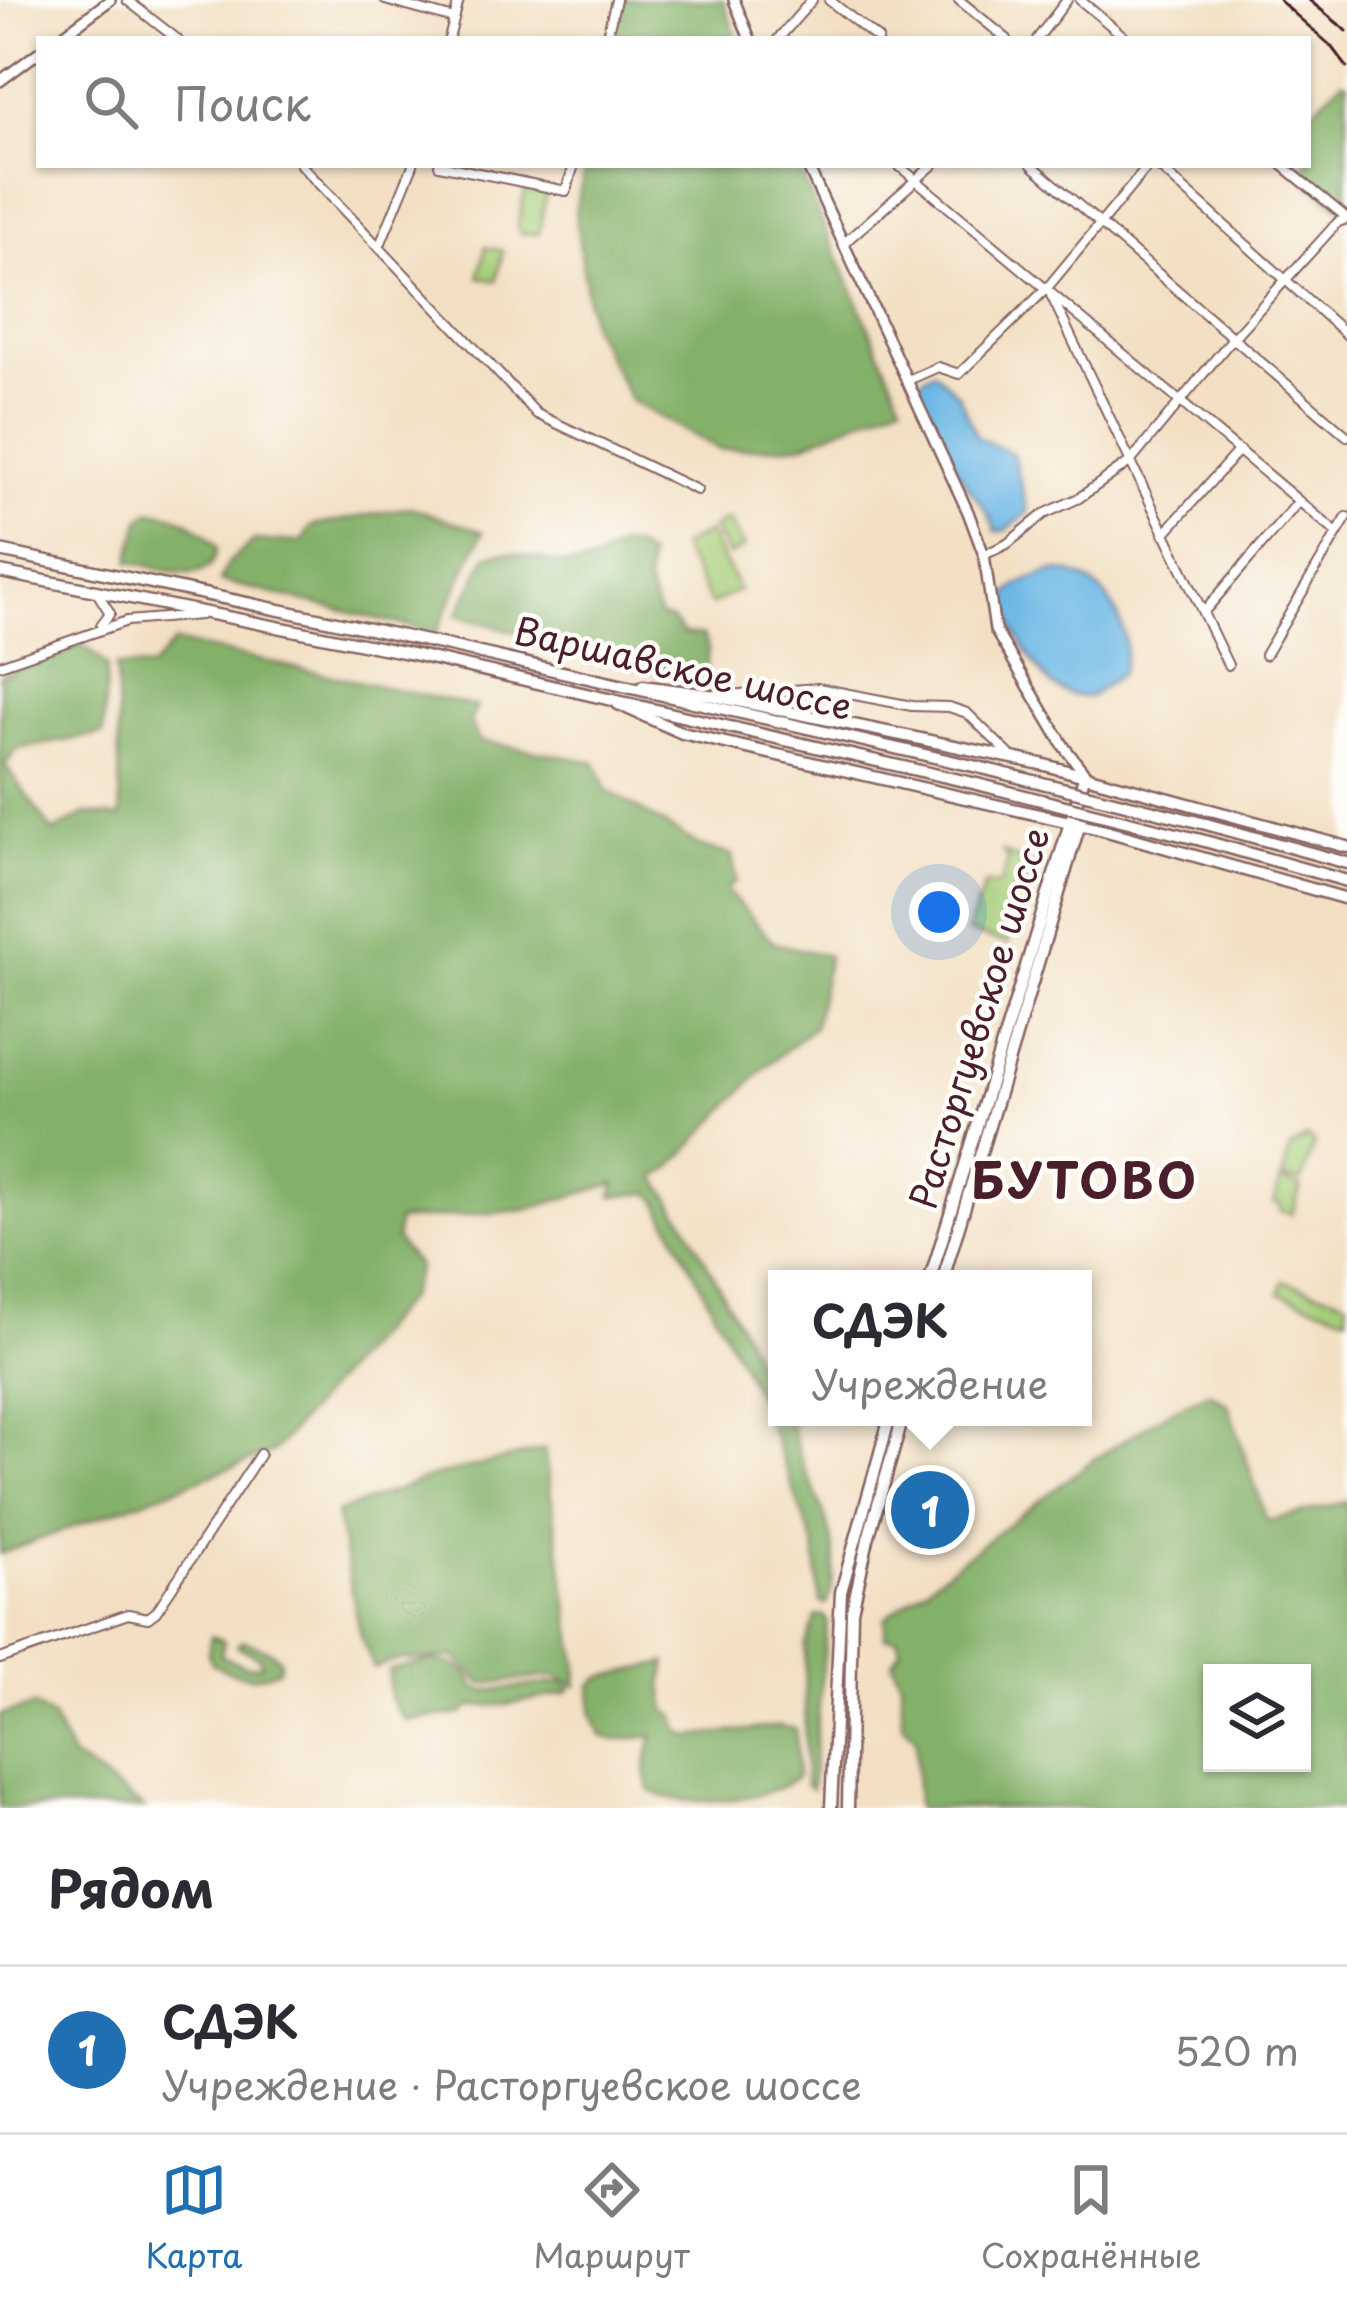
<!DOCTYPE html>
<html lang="ru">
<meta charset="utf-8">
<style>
body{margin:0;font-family:"Playpen Sans",sans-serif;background:#f2f2f3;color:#2b2b33}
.controls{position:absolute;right:36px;bottom:36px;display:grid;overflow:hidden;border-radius:0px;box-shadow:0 3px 9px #0004}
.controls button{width:108px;height:108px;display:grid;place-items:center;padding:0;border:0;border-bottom:3px solid #e1e1e2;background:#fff;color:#2b2b33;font:60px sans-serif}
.you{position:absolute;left:939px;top:912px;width:42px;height:42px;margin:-30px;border:9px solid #fff;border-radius:50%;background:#1a73e8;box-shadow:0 0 0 18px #1a73e833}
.badge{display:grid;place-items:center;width:78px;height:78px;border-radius:50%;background:#1f6fb2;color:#fff;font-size:39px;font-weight:700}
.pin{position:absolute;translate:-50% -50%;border:6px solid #fff;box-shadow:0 3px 12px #0006}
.popup{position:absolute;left:768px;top:1270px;width:324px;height:156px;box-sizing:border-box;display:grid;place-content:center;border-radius:0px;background:#fff;filter:drop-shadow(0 3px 9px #0005);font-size:39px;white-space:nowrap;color:#7c7c81}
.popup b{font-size:45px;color:#2b2b33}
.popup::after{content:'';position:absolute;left:50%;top:100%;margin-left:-24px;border:24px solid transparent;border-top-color:#fff}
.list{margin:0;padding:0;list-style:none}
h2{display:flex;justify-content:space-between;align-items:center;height:156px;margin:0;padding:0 48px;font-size:51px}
h2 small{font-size:39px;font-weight:400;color:#7c7c81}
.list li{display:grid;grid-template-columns:78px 1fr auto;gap:36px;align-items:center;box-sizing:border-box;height:168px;padding:0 48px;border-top:3px solid #e1e1e2}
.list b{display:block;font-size:45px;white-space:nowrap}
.list p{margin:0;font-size:39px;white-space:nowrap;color:#7c7c81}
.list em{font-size:39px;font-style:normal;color:#7c7c81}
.icon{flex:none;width:66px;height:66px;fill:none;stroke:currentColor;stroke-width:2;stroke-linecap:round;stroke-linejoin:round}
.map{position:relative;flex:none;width:1347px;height:1808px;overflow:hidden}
.search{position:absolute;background:#fff;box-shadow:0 3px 9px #0004;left:36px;right:36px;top:36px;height:132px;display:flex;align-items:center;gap:30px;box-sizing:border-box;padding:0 42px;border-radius:0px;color:#7c7c81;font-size:45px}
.sheet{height:324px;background:#fff}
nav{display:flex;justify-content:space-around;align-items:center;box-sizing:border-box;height:168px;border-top:3px solid #e1e1e2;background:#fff;font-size:33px;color:#7c7c81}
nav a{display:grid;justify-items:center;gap:6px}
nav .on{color:#1f6fb2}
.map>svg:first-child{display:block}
</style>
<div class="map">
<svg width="1347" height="1808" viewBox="0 0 1347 1808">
<rect width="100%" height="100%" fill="#fdfcf7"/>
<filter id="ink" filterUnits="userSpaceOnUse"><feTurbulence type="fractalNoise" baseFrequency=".00833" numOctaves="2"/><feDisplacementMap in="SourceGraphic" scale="24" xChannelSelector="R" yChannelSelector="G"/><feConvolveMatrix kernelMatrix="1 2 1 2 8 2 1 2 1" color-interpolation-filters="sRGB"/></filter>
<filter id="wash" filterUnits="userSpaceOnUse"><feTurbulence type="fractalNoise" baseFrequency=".004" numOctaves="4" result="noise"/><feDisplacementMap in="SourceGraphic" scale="48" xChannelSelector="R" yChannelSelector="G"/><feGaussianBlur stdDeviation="2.7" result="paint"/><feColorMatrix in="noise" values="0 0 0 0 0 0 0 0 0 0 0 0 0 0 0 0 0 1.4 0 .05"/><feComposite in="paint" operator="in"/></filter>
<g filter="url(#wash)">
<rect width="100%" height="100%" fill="#f3e0c4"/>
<!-- green -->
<path fill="#a6ce79" stroke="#787652" stroke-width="3" d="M525,190l21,3 -7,40 -18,1 -4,-6z
M485,247l18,4 -7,30 -17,-4z
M728,519l16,28 -15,9 -17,-28z
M708,532l31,58 -28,15 -31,-58z
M1003,853l30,12 -25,79 -41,-12 18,-48 15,1 8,-24z
M1308,1137l6,6 -12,38 -20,-2 8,-31z
M1280,1181l21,5 -9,28 -12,-3v-7l-6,-1z
M1284,1281l63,19v16l-67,-23z"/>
<!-- forest -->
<path fill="#84b169" stroke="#67684a" stroke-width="3" fill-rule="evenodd" d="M623,0h100l15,39h-125z
M1342,81l5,1v131l-58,-48h19v-56h6z
M586,165h211l105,237 -101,43 -81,5 -89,-49 -40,-75 -16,-115z
M410,507l73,25 -47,101 -216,-52 8,-18 26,-22 47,1 11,-16z
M149,512c27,-1 52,14 68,36 -6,43 -58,19 -87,13l10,-41z
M621,546l13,1 14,10 -1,27 13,33 12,3 11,14 20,2 5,13 -2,21 -7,7 -53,-7 -189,-55 30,-59c31,-12 64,14 98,8 14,-2 24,-13 36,-18z
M175,642l302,65 -7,13 9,21 116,21 12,28 94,57 31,8 4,26 -10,9 48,53 54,13 -14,71 -49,40 -96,103 -13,7 31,48 58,111 21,48 11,16v17l14,5c11,67 63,112 35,183l-6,-3 -5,-55 -55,-146 -103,-201 -7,-7 -38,3 4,-13 -90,27 -129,11 -1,19 22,27 -10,30 -135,155 -273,102v-879l83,-31 24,22 -4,68 -86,15 -12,16 48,67 32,-18 36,3 -5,-151 35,2z
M1209,1392l19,12 39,117 80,-19v306h-430l-1,-69 -14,-17 -1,-40 -9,-20 9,-12 -3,-12 -13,-1v-19l204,-155 74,-48zM1212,1673h90v90h-90z
M544,1450l34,219 -1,17 -22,-10 -72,8 -28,-27 -62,4 -19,7 -13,-31 -25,-124 95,-36z
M822,1615l5,5 -16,169 -6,-4v-140l11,-29z
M211,1636l13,5 -3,15 25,10 15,-1 -1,-7 -23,-12 5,-6 31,12 7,7 -1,10c-22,13 -45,6 -67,-5l-4,-11z
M431,1661c21,1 36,6 44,26l9,4 78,-9 9,6 -4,5 -61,12 -35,1 -10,8 -55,6c-17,-16 -19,-27 -17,-50z
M667,1663l-4,23 4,25 8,5 5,15 10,6 90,-11 16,3 1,48c-30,25 -113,31 -144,15 -14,-14 -3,-40 0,-56l-37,4 -15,-4 -9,-25 -1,-26 11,-8z
M34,1706l18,12 20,39 72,51h-144v-93z"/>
<!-- water -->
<path fill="#6cb8e5" stroke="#5b6c88" stroke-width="3" d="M934,371l24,23 19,43 36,17 15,59 -24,19h-8c-9,-28 -22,-34 -35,-56 -14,-24 -41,-69 -42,-96z
M1055,571c49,0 84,60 65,103l-30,23c-13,0 -25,-3 -35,-10 -15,-11 -55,-71 -48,-89 6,-16 34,-22 48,-27z"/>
</g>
<g filter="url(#ink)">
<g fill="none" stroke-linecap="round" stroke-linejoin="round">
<defs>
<path id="minor" d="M127,0l50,39
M385,0l69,19
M829,0l49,39
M959,0l48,39
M1080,0l47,39
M449,39l10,-39
M606,39l10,-39
M778,39l34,-39
M1037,39l30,-39
M301,165l236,249 160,76
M439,165l127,26 8,-26
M898,165l439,368
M1032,165l315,271
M1157,165l190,170
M1282,165l65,53
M843,244l90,-79
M380,245l33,-80
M1051,295l177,370
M906,381l32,-14 21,7 88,-86 102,-123
M1164,534l75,-84
M984,555l23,-11 37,-30 35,-16 52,-37 101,-122 106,-117 9,-3
M98,594l12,19 -9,12
M1203,613l96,-112
M1265,655l82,-138
M0,665l127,-44 73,-6
M727,695l91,-7 94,18 37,1 18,6 42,41
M0,1659l128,-45 20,4 8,-6 104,-158"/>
<path id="tertiary" d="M734,0l16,39
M58,39l52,-39
M0,81l39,-29
M807,165l161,347 16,43 11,75 70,118 20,26"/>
<path id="secondary" d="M643,686l66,9 332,69 306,83
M618,704l64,29 418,96 247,70
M930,1279l155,-505
M943,1279l138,-459
M831,1808l10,-216 49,-175
M848,1808l4,-197 16,-72 35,-122"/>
<path id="primary" d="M0,551l436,92 546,125
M0,572l408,81 569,131
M1206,824l141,39
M1201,840l146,41"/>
</defs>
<!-- minor casing -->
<use href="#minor" stroke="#856361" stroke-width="12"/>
<!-- tertiary casing -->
<use href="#tertiary" stroke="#856361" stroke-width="14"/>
<!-- secondary casing -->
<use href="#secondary" stroke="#856361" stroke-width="15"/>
<!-- primary casing -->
<use href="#primary" stroke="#856361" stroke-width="15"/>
<!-- minor -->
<use href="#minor" stroke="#fff" stroke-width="8"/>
<!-- tertiary -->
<use href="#tertiary" stroke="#fff" stroke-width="9"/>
<!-- secondary -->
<use href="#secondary" stroke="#fff" stroke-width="10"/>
<!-- primary -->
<use href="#primary" stroke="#fff" stroke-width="10"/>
<!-- rail -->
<path stroke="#4a1f2b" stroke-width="3" d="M1279,0l51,45 17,22
M1309,0l38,31"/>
<defs>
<path id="primary-bridge" d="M982,768l224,56
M977,784l224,56"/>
</defs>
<!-- primary-bridge casing -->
<use href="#primary-bridge" stroke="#856361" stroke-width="15" stroke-linecap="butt"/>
<!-- primary-bridge -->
<use href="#primary-bridge" stroke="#fff" stroke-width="10"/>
</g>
</g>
<g text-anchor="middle" stroke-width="9" stroke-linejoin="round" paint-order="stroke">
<!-- street labels -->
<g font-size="36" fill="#4a1f2b" stroke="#fdfcf7">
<text transform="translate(683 669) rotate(13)" y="13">Варшавское шоссе</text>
<text transform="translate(980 1018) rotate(-73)" y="13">Расторгуевское шоссе</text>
</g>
<!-- district labels -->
<g font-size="48" font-weight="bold" letter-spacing="3" fill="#4a1f2b" stroke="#fdfcf7">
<text x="1085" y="1199">БУТОВО</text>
</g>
</g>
</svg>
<div class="controls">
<button><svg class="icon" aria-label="layers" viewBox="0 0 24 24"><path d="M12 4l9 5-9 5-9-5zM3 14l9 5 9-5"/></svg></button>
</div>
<div class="you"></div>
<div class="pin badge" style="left:930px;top:1510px">1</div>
<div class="popup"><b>СДЭК</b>Учреждение</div>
<div class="search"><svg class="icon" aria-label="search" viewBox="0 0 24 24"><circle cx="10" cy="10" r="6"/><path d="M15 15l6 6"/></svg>Поиск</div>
</div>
<section class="sheet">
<h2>Рядом<small></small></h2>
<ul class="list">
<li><span class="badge">1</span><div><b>СДЭК</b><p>Учреждение · Расторгуевское шоссе</p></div><em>520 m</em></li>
</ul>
</section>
<nav>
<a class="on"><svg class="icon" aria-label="map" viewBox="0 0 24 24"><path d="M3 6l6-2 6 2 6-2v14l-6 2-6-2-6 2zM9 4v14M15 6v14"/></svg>Карта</a>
<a><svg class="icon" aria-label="directions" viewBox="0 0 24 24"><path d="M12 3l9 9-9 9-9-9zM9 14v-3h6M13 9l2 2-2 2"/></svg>Маршрут</a>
<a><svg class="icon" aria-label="saved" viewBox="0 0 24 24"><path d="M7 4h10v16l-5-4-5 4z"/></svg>Сохранённые</a>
</nav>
